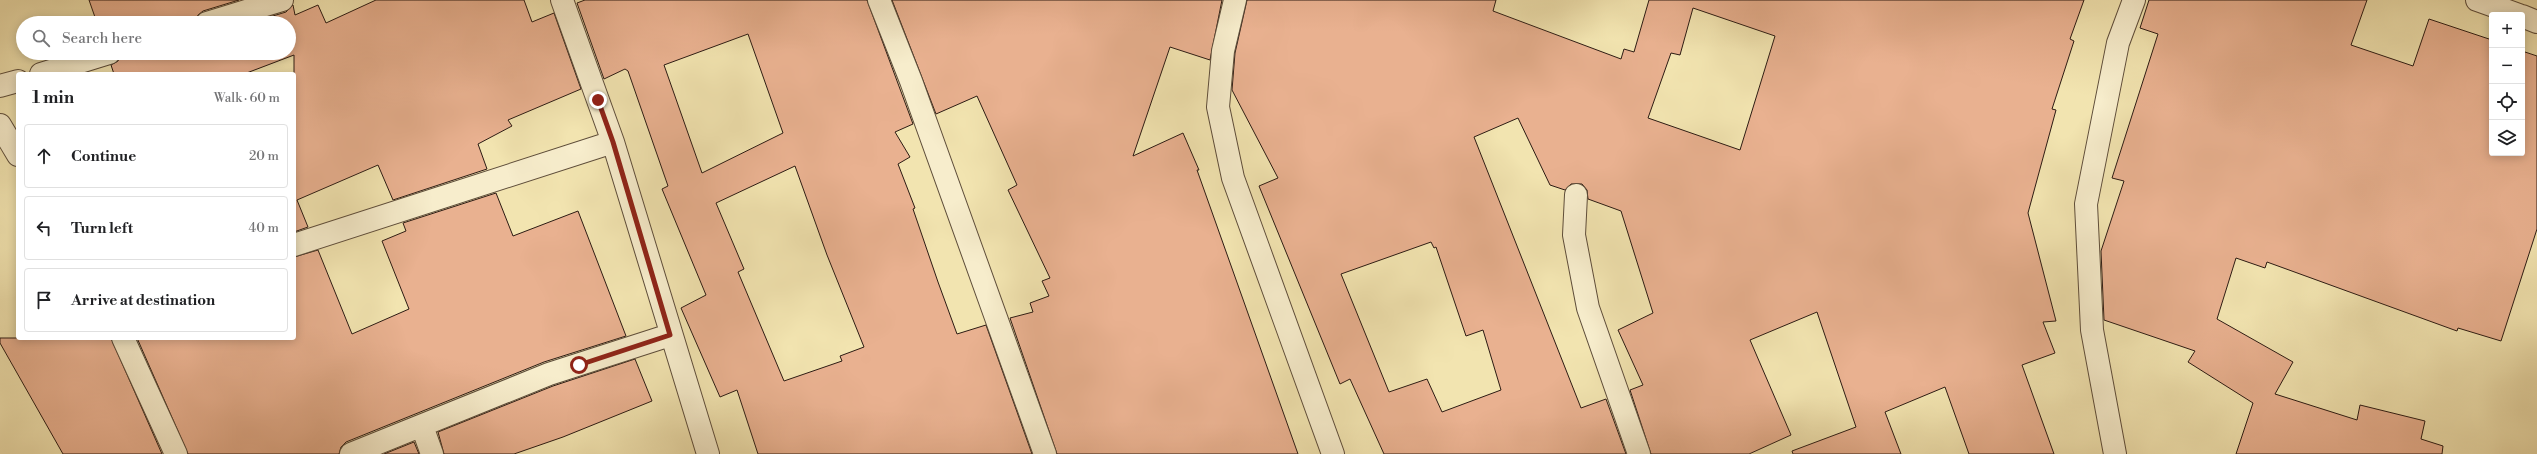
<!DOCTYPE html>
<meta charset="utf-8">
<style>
body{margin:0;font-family:"Libre Bodoni",serif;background:#f6f6f6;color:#202124}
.controls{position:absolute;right:12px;top:12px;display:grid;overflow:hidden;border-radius:4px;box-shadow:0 2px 10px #0003}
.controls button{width:36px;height:36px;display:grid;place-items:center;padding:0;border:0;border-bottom:1px solid #e0e0e0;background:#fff;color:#202124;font:20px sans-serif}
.stop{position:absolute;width:12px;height:12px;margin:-9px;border:3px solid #8f2418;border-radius:50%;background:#fff}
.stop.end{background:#8f2418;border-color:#fff;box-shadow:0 1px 4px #0008}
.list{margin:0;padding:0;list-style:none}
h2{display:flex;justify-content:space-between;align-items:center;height:52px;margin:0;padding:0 16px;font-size:17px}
h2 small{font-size:13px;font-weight:400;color:#757577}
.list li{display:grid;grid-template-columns:26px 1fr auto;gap:12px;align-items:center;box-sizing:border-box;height:64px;margin:0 8px 8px;padding:0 8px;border:1px solid #e0e0e0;border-radius:4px}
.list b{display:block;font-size:15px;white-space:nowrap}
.list em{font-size:13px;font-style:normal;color:#757577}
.icon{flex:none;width:22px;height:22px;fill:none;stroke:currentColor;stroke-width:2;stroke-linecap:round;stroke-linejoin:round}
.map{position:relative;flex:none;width:2537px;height:454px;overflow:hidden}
.search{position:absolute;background:#fff;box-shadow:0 2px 10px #0003;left:16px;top:16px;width:280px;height:44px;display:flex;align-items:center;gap:10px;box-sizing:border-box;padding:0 14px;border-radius:22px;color:#757577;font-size:15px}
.panel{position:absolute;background:#fff;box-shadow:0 2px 10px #0003;left:16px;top:72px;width:280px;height:268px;border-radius:4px}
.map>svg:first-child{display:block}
</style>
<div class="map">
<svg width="2537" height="454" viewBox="0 0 2537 454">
<rect width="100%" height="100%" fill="#f2e4b0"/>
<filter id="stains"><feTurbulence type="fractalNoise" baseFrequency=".005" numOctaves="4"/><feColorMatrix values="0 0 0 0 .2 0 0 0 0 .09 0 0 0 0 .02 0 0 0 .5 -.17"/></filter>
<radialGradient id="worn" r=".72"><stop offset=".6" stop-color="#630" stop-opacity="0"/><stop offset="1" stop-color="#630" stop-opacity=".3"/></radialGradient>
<!-- building -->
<path fill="#e9b190" stroke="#2c1b13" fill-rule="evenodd" d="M89,0h150l-36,11 -5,4 -3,8h-98z
M376,0h148l8,22 22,-9 27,76 -73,31 4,6 -34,18 9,25 -94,31 -15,-35 -81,35 11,27 -14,5v-177l-50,19h-130l-3,-9 7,-4 3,-8h168v-30h-39l36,-11 7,-7 2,10 23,-10 8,18z
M585,0h282l46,124 -18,8 15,25 -12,7 17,44 -2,1 25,73 19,52 29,-9 46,129h-274l-21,-64 -17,7 -39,-89 25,-13 -44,-106 6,-3 -40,-115 -3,-2 -21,10 -27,-76zM748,34l35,99 -81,40 -38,-108zM795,166l32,89 37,92 -24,9 2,5 -58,20 -46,-109 6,-3 -28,-66z
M892,0h330l-12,60 -40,-13 -37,109 50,-23 16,37h-2l101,284h-241l-47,-136 23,-6 -3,-9 19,-7 -7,-15 8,-3 -42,-88 9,-5 -40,-89 -41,18z
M1247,0h249l-3,11 128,48 3,-10 10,3 15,-52h435l-14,39 4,2 -22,68 4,1 -28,103 28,108 -13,1 12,31 -33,12 32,89h-85l-24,-67 -60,25 16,42h-108l-1,-3 64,-24 -39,-115 -67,28 41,95 -42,19h-98l-21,-64 13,-5 -25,-55 35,-17 -32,-102 -33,-12 -1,-9 -5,-6h-11l-6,6 -15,-5 -32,-67 -44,19 107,271 25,-9 20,55h-242l-34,-75 -10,5 -81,-198 19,-8 -46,-88 3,-37zM1693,8l82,28 -35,114 -92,-32 23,-65 9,2zM1431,242l3,6 2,-1 30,89 17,-6 18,60 -59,22 -15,-33 -38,13 -48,-118z
M2149,0h218l-16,45 62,21 16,-47 63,21v113h30v-102l15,5v173l-36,112 -43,-13 -1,3 -190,-69 -2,6 -29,-10 -19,61 76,43 -18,32 82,26 3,-15 65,16 -4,18 22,7 -1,8h-206l17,-51 -65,-41 7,-11 -91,-31 -3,-69 23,-70 -12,-3 46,-144 -18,-6z
M496,193l17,43 65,-25 48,125 -82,26 -198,80 -5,5 -2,7h-151l-51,-116h157v-81l24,-7 34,84 57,-25 -27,-68 24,-10 -3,-8z
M0,338h111l51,116h-99l-63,-111z
M635,359l17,42 -89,36 -49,17h-70l-6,-22 115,-46z
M414,442l5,12h-35z"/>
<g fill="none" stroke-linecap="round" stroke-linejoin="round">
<defs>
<path id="minor" d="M562,0l51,142 95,312
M879,0l32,81 134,373
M1235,0l-12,51 -5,56 15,71 100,276
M2477,0l42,15
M2522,16l15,6
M207,23l75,-23
M41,74l68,-21
M0,86l18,-5
M0,125l18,30
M1576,195l-2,40 14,73 51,146
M294,245l319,-103
M123,338l53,116
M422,426l10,28
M351,454l198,-80 121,-39
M2115,454l-23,-124 -6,-126 32,-161 16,-43"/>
</defs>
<!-- minor casing -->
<use href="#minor" stroke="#5e4d3a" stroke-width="24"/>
<!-- minor -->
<use href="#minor" stroke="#f7edcc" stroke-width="22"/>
</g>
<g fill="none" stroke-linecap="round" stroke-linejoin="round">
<!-- route -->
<path stroke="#8f2418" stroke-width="5" d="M579,365l91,-30 -57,-193 -15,-42"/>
</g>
<rect width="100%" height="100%" filter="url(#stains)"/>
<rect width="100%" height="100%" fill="url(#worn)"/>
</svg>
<div class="controls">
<button>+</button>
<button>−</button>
<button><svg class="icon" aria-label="locate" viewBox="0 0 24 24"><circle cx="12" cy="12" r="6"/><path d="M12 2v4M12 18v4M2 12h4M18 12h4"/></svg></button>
<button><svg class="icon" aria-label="layers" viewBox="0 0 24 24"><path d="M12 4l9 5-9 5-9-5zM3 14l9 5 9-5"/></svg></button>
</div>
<div class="stop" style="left:579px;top:365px"></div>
<div class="stop end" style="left:598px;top:100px"></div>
<div class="search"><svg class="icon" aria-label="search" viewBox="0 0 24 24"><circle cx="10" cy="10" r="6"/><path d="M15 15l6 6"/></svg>Search here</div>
<section class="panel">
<h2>1 min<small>Walk · 60 m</small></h2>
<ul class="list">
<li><svg class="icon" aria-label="ahead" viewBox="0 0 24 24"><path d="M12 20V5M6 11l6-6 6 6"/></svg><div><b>Continue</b></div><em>20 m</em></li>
<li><svg class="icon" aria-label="left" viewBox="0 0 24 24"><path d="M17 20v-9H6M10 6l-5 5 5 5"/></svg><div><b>Turn left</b></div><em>40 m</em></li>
<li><svg class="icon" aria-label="arrive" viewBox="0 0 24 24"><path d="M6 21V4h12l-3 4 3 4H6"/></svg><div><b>Arrive at destination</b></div></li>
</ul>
</section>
</div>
